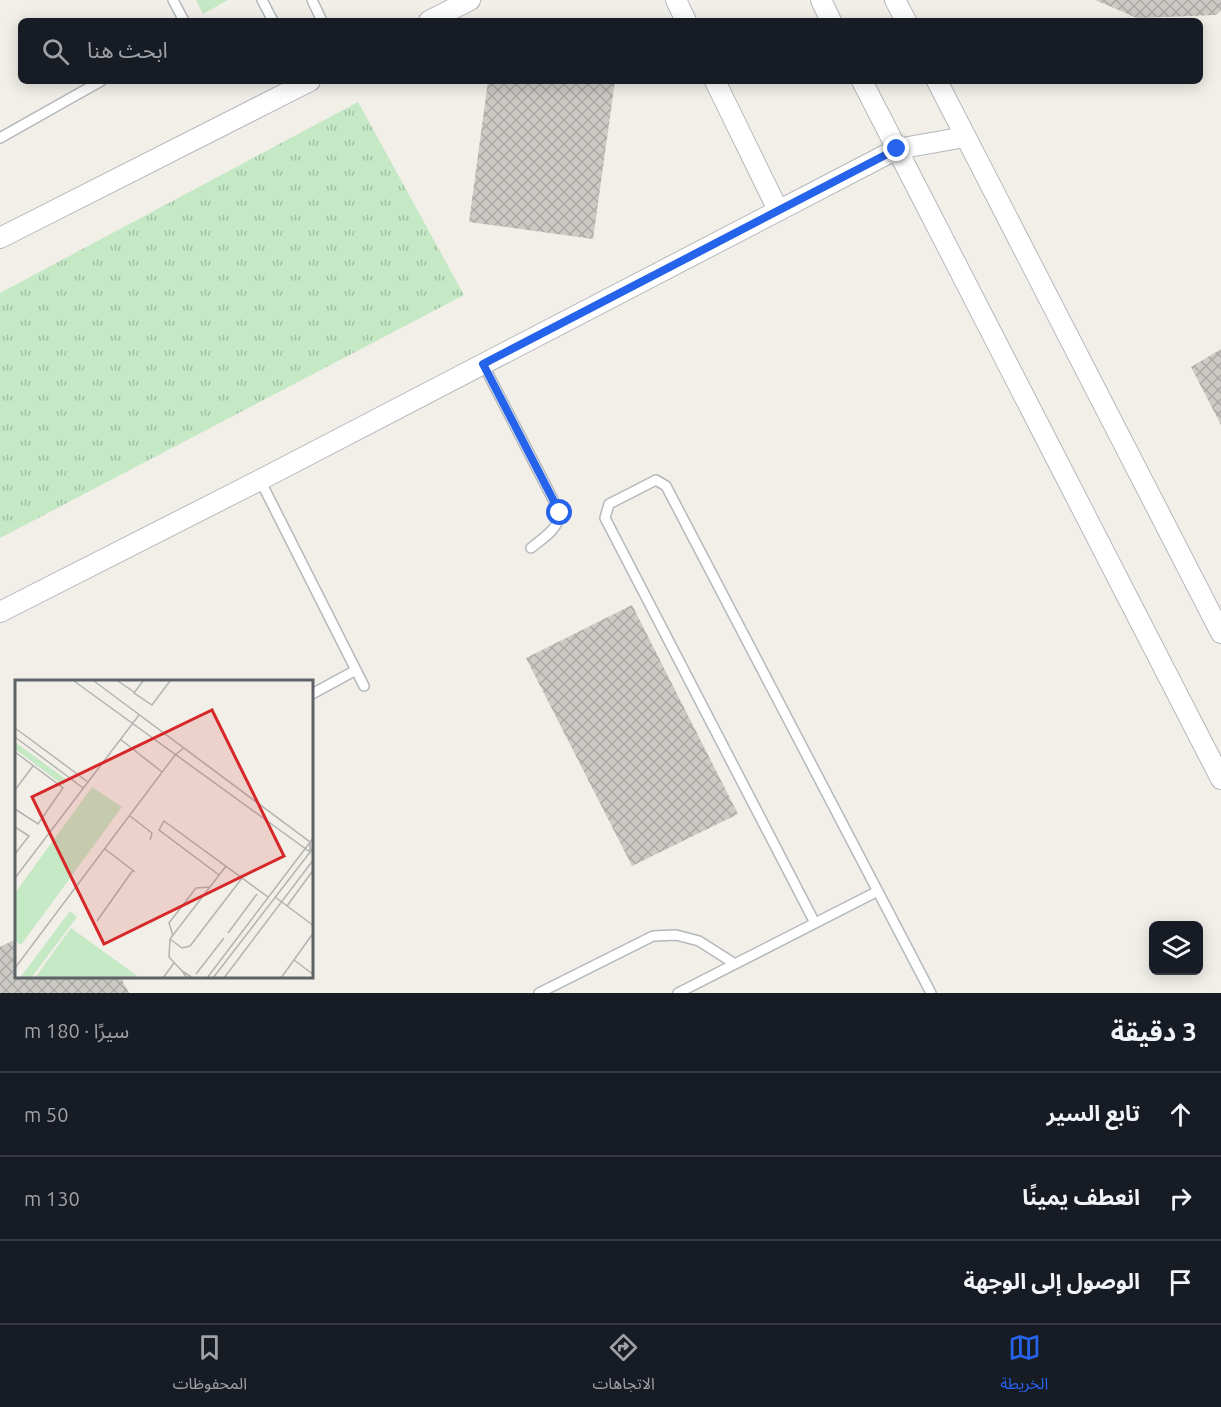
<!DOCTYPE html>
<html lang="ar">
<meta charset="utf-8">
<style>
body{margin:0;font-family:Ubuntu,"Noto Sans Arabic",sans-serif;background:#242831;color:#f1f3f6;direction:rtl}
.controls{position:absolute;right:18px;bottom:18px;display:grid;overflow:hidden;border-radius:9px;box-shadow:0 3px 15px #0003}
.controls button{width:54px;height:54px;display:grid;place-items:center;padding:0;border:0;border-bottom:2px solid #363941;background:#171b24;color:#f1f3f6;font:30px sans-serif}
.stop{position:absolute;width:18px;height:18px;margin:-14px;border:4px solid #2563eb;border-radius:50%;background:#fff}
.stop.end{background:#2563eb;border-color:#fff;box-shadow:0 2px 6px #0008}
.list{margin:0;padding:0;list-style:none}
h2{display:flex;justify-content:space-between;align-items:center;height:78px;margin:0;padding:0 24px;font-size:26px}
h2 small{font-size:20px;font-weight:400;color:#9ea1a6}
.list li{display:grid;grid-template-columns:39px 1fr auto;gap:18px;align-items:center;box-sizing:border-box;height:84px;padding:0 24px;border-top:2px solid #363941}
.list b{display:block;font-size:22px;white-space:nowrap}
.list em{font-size:20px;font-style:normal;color:#9ea1a6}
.icon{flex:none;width:33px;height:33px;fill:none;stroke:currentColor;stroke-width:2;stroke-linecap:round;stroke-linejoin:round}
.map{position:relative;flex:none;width:1221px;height:993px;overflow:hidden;direction:ltr}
.search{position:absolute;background:#171b24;box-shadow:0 3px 15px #0003;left:18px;right:18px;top:18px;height:66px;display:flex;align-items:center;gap:15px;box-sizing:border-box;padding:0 21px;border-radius:9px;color:#9ea1a6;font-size:22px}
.sheet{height:330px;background:#171b24}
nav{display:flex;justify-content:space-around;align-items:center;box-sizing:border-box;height:84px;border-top:2px solid #363941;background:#171b24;font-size:16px;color:#9ea1a6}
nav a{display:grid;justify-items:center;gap:3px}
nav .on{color:#2563eb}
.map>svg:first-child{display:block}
</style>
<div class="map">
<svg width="1221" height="993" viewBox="0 0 1221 993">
<defs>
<pattern id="grass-tufts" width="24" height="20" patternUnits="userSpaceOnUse" patternTransform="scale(1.5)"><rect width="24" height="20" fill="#c5e8c5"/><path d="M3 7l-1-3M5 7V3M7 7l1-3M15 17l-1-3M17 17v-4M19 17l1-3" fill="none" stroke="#a3c0a4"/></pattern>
<pattern id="building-cross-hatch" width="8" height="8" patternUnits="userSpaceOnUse" patternTransform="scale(1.5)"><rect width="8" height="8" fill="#cccac5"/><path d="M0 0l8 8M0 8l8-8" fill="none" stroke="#a9a8a4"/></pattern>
</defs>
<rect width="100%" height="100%" fill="#f1efe8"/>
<!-- grass -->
<path fill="url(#grass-tufts)" d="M196,0h32l-25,14z
M358,102l106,193 -464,243v-245z"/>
<!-- building -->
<path fill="url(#building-cross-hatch)" d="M1095,0h126v11l-5,4 -79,3z
M488,81h127l-22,158 -124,-17z
M1221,349v76l-30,-58z
M632,605l106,209 -106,52 -106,-208z
M16,939v37h104l9,17h-129v-46z"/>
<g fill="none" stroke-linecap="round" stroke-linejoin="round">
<defs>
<path id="service" d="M173,0l11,21
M262,0l11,21
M312,0l10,21
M0,138l101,-57
M483,364l77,149c-2,17 -17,25 -29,35
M260,480l104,206
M312,694l44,-24
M815,923l-210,-405 4,-14 47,-24 10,6 265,507
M539,993l114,-57 23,-1 23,6 36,23
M678,993l200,-102"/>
<path id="minor" d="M676,0l10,21
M821,0l10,21
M895,0l11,21
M429,21l41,-21
M715,81l63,129
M862,81l359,698
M937,81l284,552
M0,238l310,-157
M0,612l260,-132 637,-331 68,-12"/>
</defs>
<!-- service casing -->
<use href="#service" stroke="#b5b8bc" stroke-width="12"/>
<!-- minor casing -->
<use href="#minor" stroke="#b5b8bc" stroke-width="22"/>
<!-- service -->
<use href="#service" stroke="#fff" stroke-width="9"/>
<!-- minor -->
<use href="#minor" stroke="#fff" stroke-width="20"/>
</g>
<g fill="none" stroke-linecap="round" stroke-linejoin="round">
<!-- route -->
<path stroke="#2563eb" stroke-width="8" d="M560,513l-77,-149 414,-215"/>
</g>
<!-- overview -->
<g transform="translate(15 680)">
<rect width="298" height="298" fill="#f1efe8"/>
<path d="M0,62l52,38 -4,5 -48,-36zM77,107l30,20 -101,138 -6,-4v-48zM55,231l7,6 -46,61h-11zM56,248l69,50h-105z" fill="#c5e8c5"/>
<path fill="none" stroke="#b3b3b1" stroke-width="1.5" d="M59,1l236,171v-10l-216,-161M103,1l16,11M128,1l-9,12 18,12 18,-24M0,48l73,54M0,57l68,51M105,59l42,33M0,72l48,36 -25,36 -23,-15M0,110l18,-24M115,136l22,17 -2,7M0,147l14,9 -14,18M90,169l30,23M204,195l-60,-45 5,-9 104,76M0,198l124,-163M260,217l39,29M272,226l27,-37M82,241l36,-51M213,253l29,-39M158,256l-4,-13 27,-35 14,-1M155,259l12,9 8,-2 52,-68M279,280l20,15M0,288l160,-213 9,-7M167,291l-13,-14 1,-18 56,-73M181,294l28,-36M148,298l11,-15M172,298l-5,-7 11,7M192,298l107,-141M198,298l101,-131M209,298l90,-119M266,298l33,-46"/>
<path fill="#d62828" fill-opacity="0.15" stroke="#d62828" stroke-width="3" d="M197,30l72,146 -180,88 -72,-147z"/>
<rect width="298" height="298" fill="none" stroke="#5f6368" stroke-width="3"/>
</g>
</svg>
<div class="controls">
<button><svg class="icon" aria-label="layers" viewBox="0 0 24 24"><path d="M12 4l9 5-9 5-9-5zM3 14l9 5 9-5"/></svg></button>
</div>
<div class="stop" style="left:560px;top:513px"></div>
<div class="stop end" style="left:897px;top:149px"></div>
<div class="search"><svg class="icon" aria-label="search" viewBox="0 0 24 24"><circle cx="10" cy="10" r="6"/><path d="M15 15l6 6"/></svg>ابحث هنا</div>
</div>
<section class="sheet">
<h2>3 دقيقة<small>سيرًا · 180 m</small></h2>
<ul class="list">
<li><svg class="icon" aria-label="ahead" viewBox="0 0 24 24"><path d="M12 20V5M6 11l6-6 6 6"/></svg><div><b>تابع السير</b></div><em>50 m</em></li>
<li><svg class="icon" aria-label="right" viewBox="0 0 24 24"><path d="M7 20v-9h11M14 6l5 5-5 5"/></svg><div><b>انعطف يمينًا</b></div><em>130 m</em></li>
<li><svg class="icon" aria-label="arrive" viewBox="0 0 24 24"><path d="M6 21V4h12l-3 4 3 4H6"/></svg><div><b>الوصول إلى الوجهة</b></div></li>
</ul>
</section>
<nav>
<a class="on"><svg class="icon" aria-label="map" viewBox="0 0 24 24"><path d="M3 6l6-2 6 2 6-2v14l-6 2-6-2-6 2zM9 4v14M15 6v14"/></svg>الخريطة</a>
<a><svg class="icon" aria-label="directions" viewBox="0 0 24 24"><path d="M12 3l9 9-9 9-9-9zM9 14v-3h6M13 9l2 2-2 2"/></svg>الاتجاهات</a>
<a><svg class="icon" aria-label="saved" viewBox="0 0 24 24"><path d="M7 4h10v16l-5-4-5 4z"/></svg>المحفوظات</a>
</nav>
